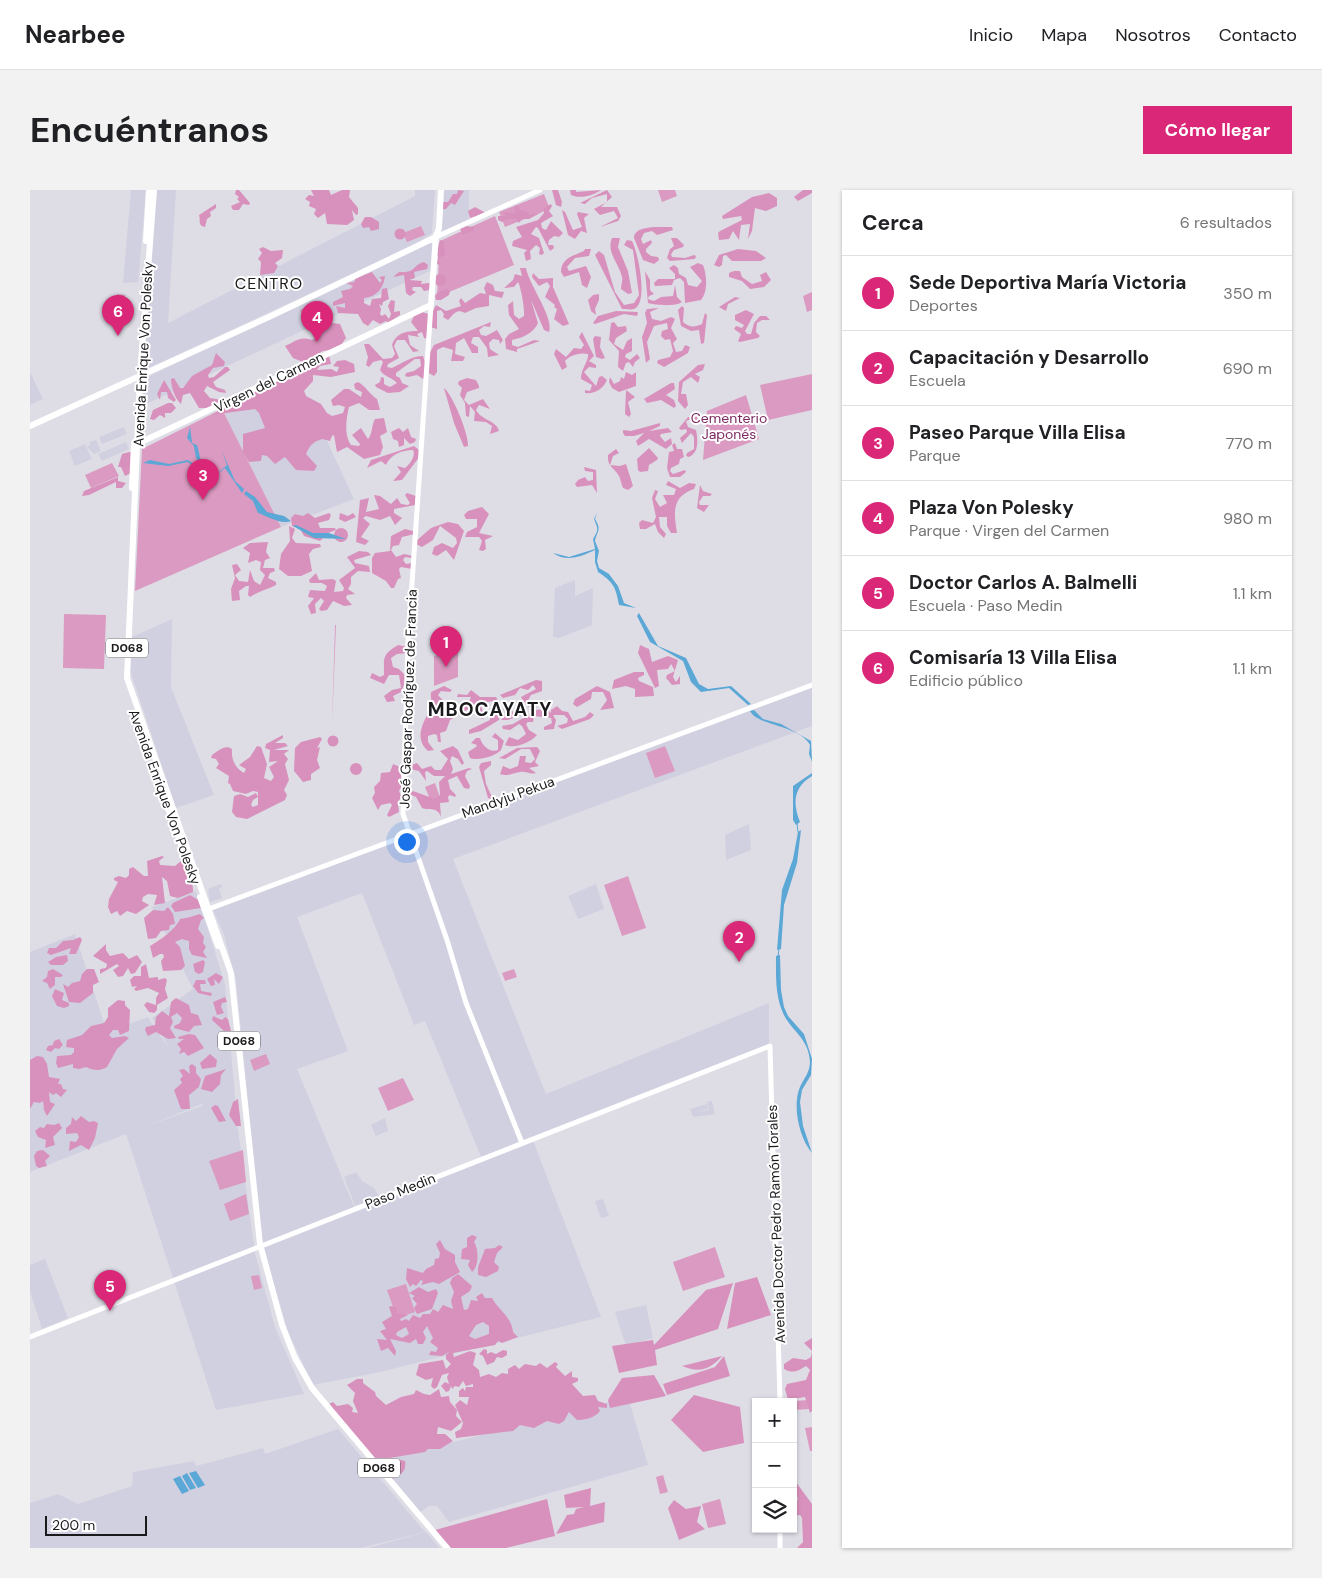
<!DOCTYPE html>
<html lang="es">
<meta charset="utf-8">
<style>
body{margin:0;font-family:"DM Sans",sans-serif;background:#f2f2f2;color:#202124}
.controls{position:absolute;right:15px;bottom:15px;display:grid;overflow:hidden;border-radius:0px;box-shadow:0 1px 4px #0004}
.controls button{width:45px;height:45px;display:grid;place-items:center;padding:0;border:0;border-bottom:1px solid #e0e0e0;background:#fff;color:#202124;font:25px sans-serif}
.scale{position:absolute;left:15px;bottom:12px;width:102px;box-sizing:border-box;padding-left:5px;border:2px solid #1a1a1d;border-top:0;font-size:14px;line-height:18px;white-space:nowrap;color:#1a1a1d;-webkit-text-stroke:4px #fff;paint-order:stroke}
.you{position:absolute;left:376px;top:651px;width:18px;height:18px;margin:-12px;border:4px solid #fff;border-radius:50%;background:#1a73e8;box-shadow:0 0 0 8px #1a73e833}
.badge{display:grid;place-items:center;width:32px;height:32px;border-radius:50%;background:#db2777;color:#fff;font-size:16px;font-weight:700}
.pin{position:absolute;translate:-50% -41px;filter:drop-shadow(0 1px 2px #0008)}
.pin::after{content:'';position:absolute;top:26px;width:18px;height:15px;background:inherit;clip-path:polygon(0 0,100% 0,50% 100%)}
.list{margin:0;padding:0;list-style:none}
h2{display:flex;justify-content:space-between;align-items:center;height:65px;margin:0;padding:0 20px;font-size:21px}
h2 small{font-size:16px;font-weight:400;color:#757577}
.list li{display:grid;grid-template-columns:32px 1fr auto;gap:15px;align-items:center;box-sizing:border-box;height:75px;padding:0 20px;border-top:1px solid #e0e0e0}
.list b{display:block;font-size:19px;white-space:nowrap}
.list p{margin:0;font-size:16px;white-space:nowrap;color:#757577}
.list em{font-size:16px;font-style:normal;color:#757577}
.icon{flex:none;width:28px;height:28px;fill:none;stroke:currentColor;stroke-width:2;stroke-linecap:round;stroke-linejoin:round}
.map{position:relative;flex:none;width:782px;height:1358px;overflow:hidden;border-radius:0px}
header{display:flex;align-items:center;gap:30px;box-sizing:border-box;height:70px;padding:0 25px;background:#fff;border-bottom:1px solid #e0e0e0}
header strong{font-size:24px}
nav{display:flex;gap:28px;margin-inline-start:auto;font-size:18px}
.intro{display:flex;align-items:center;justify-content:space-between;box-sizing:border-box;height:120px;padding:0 30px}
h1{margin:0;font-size:35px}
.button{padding:12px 22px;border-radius:0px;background:#db2777;color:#fff;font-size:18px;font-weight:700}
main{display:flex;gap:30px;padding:0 30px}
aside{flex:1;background:#fff;border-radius:0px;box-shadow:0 1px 4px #0004}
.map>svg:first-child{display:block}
</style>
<header>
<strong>Nearbee</strong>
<nav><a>Inicio</a><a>Mapa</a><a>Nosotros</a><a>Contacto</a></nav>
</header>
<div class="intro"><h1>Encuéntranos</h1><a class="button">Cómo llegar</a></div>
<main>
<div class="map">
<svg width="782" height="1358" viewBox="0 0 782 1358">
<rect width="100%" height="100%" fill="#dedde6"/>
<!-- built -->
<path fill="#d1d0e0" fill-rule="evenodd" d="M101,0h15l-8,92 -15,1z
M126,0h20l-8,133 247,-127v-6h20l-3,43 -19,13 -271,125z
M413,0h26v30l-28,12z
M404,51v28l-292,137 1,-27z
M0,182l13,27 -13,6z
M267,186l57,123 -73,28 -59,-118z
M94,237l3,7 -25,10 -3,-7z
M66,250l5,11 -7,3 -7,-7 3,-2 -1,-3z
M96,252l3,7 -27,12 -4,-7z
M55,254l7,15 -17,7 -6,-15z
M545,390v16l18,-8 -1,37 -33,13 -6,-1 2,-49z
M142,429l-1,68 43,108 -38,13 -46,-138 2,-33z
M782,496v40l-359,133 93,235 223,-91v43l-237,92 69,179 -221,55 -67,13 -24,-51 -27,-87 -26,-267 -12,-45 -11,-25zM332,703l52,132 11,-4 57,138 -127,50 -58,-140 51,-18 -51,-134z
M719,634l2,26 -25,10 -1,-25z
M191,694l1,3 -3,2 3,9 -12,4 -2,-13z
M566,694l8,25 -26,10 -10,-23z
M166,701l29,93 13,145 17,124 20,74 29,67 -88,16 -90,-276 -96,38v-220l45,-18 32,98 41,-15 23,35 -19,-34 41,-29 -41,-82zM172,914v2l-69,25h1z
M682,911l3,13 -22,3 -3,-8 17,-5 1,5 -10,3 11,-2 -2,-8z
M355,928l3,13 -12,5 -5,-11z
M326,982l6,9 12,7 6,10 -25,8 -11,-29z
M573,1009l6,17 -8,2 -6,-17z
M15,1069l23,59 -26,11 -12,-38v-26z
M616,1115l7,33 -27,8 -11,-34z
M598,1207l20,68 -199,57 -12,-16h-8l-11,8 -42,-52z
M308,1239l87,103 -64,16h-331v-45l28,-9 20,10 54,-18 1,-14 61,-11 2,5 67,-18 2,6z
M396,1342l14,16h-72z"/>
<!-- green -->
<path fill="#db9ac1" d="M628,0h17l2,6 -15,6z
M514,4l6,15 -45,18 -6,-15z
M465,26l19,49 -77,32 3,-56z
M391,36l4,9 -18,7 -4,-9z
M782,102v18l-5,2 -4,-16z
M87,104l8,1 -1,14 -8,-1z
M284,113l5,11 -14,7 -5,-11z
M782,184v36l-44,10 -8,-35z
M716,205l13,44 -56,21 4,-49z
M192,219l59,118 -146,64 7,-142z
M82,273l7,13 -28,12 -6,-13z
M34,424l42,1 -2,54 -41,-1z
M305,435h1l-4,100v-1z
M428,457v30l-24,9v-30z
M635,556l10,25 -20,7 -9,-25z
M405,593l6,17 -9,4 -7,-17z
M598,686l18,52 -24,8 -18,-51z
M484,779l3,8 -12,4 -3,-8z
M236,864l4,10 -16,7 -4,-11z
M373,888l11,22 -26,11 -10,-23z
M213,960l3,32 -26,8 -11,-29z
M216,1004l3,20 -19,7 -6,-17z
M685,1057l10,30 -42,14 -10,-29z
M229,1085l3,13 -8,2 -3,-14z
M376,1094l9,28 -18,6 -10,-28z
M779,1210v9l-15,1 -1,-9z
M782,1237v24h-2l-5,-23z
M633,1285l5,17 -8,2 -4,-17z
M690,1309l6,25 -18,4 -6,-24z"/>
<!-- forest -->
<path fill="#d891bc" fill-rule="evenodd" d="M206,0h3l11,13 -1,2 -6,-1 -4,6h-6l-2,-4 9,-4 -3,-3 2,-2 -4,-3z
M281,0h18l2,5 11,-5h8l-1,7 9,11v6l-2,1 -4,-5 2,10 -7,5 -20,-1 -2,-11 -7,5 -4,-4 2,-5 -7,-3 1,-4 -5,-3 4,-4 5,1z
M428,0l6,1 -9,14 -4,-2 -5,6h-5l2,-7h5l5,-8h4z
M522,0h6l4,12 -1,5 -5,-2z
M540,0h6v2l25,-2c-9,6 -20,9 -30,5z
M577,0l5,7 -11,10h16l4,9 -3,5 -18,6 18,-9 -4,-7 -14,4 -6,-6 13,-7v-8l-15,4 -7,6 -5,-1z
M773,0h9v3l-14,8 -4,-4z
M739,3l8,5v8l-11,5 -11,-3 -3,23 -4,8 2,-15 -9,1 -2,15 -6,-9 -4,8 -10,1 -1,-7 2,-2 22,-11 -1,-4 -18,3 -1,-3 30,-19z
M186,14v4l-6,4 1,4 -4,3 -2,8c-8,-2 -4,-7 -6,-12z
M521,14l1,2 -3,5 4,5 -12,7 1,5 4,2 5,-9 12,12 -4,4 -5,-1 -5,4 -1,5h5l1,3 -4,3 -12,-23 -2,-1 -5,7 8,4 5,15 -2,2 -3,-1 1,-6 -4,-3 -6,6 1,8 -5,2 -2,-8 3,-3 -15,-4 1,-5 9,-4 -6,-10 22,-7 6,-7v-5z
M487,15l3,5 8,2 1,3 11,-2 -11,6h-7l-3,4 -3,-4h-9l-5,3 -4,-2v-4h8l-3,-4 13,1 -2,-6z
M445,17l11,6 -16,5 -2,-7z
M532,20l3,2 8,18 9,-3 -5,-13 1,-2 11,2 -5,4 3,15 -6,-2 -6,8 -7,-4z
M335,27h6l8,5v7l-8,2 -2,-4 -6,1 -2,-4z
M436,36l8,1v3l-11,5 -3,-6z
M623,37h19l1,3 -16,5 -5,-4 -8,2 -3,6 2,5 8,-4 1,3 -6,6v3l5,4 7,1 1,3 -5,4 -11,-4 -9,-22c0,-9 12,-10 19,-11z
M364.5 44a5.5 5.5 0 1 1 11 0a5.5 5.5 0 1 1-11 0Z
M582,48h8l-2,9 10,24 4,22 -4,1 -7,-5c0,-4 2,-9 1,-12 -3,-14 -16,-24 -10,-39z
M641,48h6l7,7 -1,2 -9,3 -3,4 1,3 13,1 9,-3 2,1 -1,3 -25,2 -3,-3 3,-9 4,-3z
M410,50l4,2 1,13 -6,3 1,7 -3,-1 1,-7 -2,-3z
M597,50l5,1c6,11 17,62 2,68 -3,1 -9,0 -12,0l-27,-54 4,-4 5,4 11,37 9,13 10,-2 5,-8 -6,-45 -9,-5z
M233,57l8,4 12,-1 -1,8 -7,5 3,3 -4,7 -14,2 1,-13 -3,-3 4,-6 -3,-4z
M555,59h6l-2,7 -14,2 -8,9 2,4 17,-5 5,11 -4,11 -5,-3 -3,-13 -15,5 -3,-5c0,-14 12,-16 23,-21z
M708,59l18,2 10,7 -5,3h-29l-6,-6 -3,1 -1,9 -3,2 -5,-2 5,-10z
M394,72l4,3 -1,4 -13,3 1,6 -6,2 13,1 -1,3 8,-1 2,1 -2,6 -5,1 -3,-4h-8l-1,3 4,2 -6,4 -4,-3 -2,-18 -11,2 6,-5c18,1 13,-7 25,-10z
M668,73l5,2c4,10 5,27 -2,35l-16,3 -1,-21 -4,-4 -6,2 -2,5 -17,1 -1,-3 4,-4h17v-5l-6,-6 5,-3 4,3 1,6 7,4 2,7 9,2 5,-6 -12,-14z
M490,78h6c3,17 28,49 23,64l-5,-2 -13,-30 7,23c-4,10 -16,15 -26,17v5l6,2 16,-7 6,1 -23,8v3l-11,-3 -1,-10 4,-5 10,-5 -10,-14 -1,-10 5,-4 1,14 5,4 5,-3c1,-6 -3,-29 -6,-34l-4,5 -10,1 9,-8 2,-6 7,2z
M615,81l5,9v10l4,4 -5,2 -1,3 6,2 7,-4 12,-1 2,-11 2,12 5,5c-7,5 -26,3 -34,1z
M704,81h6l2,6 10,7 10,-3 -2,-6 6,-3 5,8 -7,7 -14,2 -8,-8 -13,-4v-4z
M342,82l8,11 2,-3 -3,-3 6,-1c-1,11 -8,21 -21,22v5l6,3 2,-7 9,-1 1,-9 5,-1 2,11 -6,3 -1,4 -3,-2 2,5 -1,5 2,2 3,-2 4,5 2,-5 -3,-8 3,-6 4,1 -1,11 6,-1v4l-12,8 -2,-2 -6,3 -7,-4 -5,6 -5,-3 -5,-9 -20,-1 -2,-7 9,2v-5l-12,3v-4l10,-5 -2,-6 9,-2 3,-3 -7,-3 8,-1 2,-4z
M503,83l6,6 14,-1v9l16,37 -6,2 -9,-7 3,-10 -3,-2 1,-2 -10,-8 5,-11 -3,-4 -8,4 -7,-9z
M404 90a6 6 0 1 1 12 0a6 6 0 1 1-12 0Z
M457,92l6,3 2,6 9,1 -2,6 -13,-3v11l-13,2 -11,5c-9,-5 -11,1 -17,7l-5,-3 1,-3 -3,-4 -4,1v18l-7,-2 -2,12 -4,-1 -2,-6 -5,2 2,3 -11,-2 2,10 9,6 -6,1 -8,-12h-8l-3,6 5,12 -11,6 -1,3 5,1c11,-5 19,-12 31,-12l2,6 9,-17 57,-23 -1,5 -6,-1 -5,4 2,5 5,1 11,-6 6,10 -3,4 -1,-4 -6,-1 -4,4 1,6 9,6 -11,2 -1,-9 -8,-11h-6l-2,6 7,4v6h-6l-8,-15 -8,5 -1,11 10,3 -2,4h-12l2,-11 -10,-3 -6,3v22l-3,4 -7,-4 -4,7 -6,-4 -9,2 -3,-1 1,-3 8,-2 7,-5 -1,-7h-5l-19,14v3l4,2 2,5 7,3 -9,6 -12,1 -12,-6 -1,-2 5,-3 1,-5 3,1v6l6,3 7,-4c-5,-6 -13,-6 -17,-13l3,-8 -2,-2 -8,2 -4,5 -3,-2 2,-8 -4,-13h5l14,15 9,-1 3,-4 -3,-9c4,-12 14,-14 26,-14l-7,-9 3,-6 8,-4 9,3 5,-10 10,6 15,-5 -2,-5 2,-3 4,5 15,-10 6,1 -2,-6z
M417,99l3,2 -1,4 -8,5h-5l-1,-4 2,-3z
M569,104v6l-4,9 1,6 -5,-4 -3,-11 5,-5z
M705,107l5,1 -12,6 -2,7 -7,-4z
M652,116l2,2 -1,14c6,5 11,6 19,2l3,-11 2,2 -3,28 -3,1 -2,-14 -8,1 -10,-5 -3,-16z
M629,118l-9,4 2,7 9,2 10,-4 4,2 -4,9 6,11 -4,4 3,9 6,-1 3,-6 5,2 -2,6 -24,14 -7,-4 1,-3 12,-3 3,-6 -3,-12 -5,1 -4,-4 1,-5 6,-2 -1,-6 -13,3 -7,16 3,17 -4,4 -4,-26 5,-14 -2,-10 2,-4z
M716,120l8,4 -9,17 2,3h4l3,-11 6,-7h6l4,4h-8l-5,3 -1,9 4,4 -2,2 -18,4 -2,-1 3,-7 -7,-5 2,-3 6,2 2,-3 -9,-5v-5z
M586,121l22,1 -1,4 -13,-2 -29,10 -2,-1 5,-7z
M295,132l15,2 6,14 -8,11 -15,2 -20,11 -10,-4 -8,-12c12,-5 14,-10 27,-6l9,-6 -1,-5z
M584,132l4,5 8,-1 1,5 -11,7 -2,6 9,6 4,-9 5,-3v13l-6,3 -1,3 5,3 7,-6 3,4 -5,4 -2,5 -4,-5 -3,1 -3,8 -5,-4 1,-16 -10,-11 2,-17z
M552,142l12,24 -5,5 7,4v3l-7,-1 -5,5 12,14 3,-9 3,-1 5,4c-4,9 -12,14 -22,13v-3l5,1 2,-6 -11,-6c0,-11 8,-18 7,-25 -6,-2 -19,1 -23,7l2,6 -5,3 -8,-16 2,-5 10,8 8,-9 7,1 3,-4 -5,-8z
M565,146l6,1 -1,10 5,11 -3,1 -6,-2 -3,-18z
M186,163l9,9 -1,4 -11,2 -5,7 1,3 5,-1 11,-10h3l2,3 -17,12 3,5 9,3 1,3 -7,-1 -12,-6 -3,5 6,7 13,2 3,3 -16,5h-11l-9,-15 -7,2 -2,9c-6,-5 -10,-17 -10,-25l3,-1 6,10h3l9,-12 20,-11z
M299,165l2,9 -11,2 -3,4 14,-1 6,3 2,-5 -6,-1 4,-5 8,-1 9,4 1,8 -24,5 -18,-2v6l-9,10 2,5 15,8 6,9 5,3 11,-3 2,-6 -6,-2 -6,1 -2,-6 13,-11h5l12,8 1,-5 -7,-3 -1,-5 4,-2c8,4 11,12 19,17l3,11h-11l-10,-7 -10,4c-3,12 -5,28 2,38l8,1 1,-2 -8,-9 9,-7 7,11c5,-6 3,-13 7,-20l9,-1 3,14 -7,4 3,11 -3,8 -16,4 -17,-12 -10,5 -3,-17 -2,1 -2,5 -8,-2c-9,3 -12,6 -16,15l11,12 -3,5 -18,-1 -11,-13 -10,7 -8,-8 -5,-1 -1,6 -12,1 -6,-10v-18l22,-6 -6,-15 -4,-4 -43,6 25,-15 46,-21 8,-9z
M675,174l-2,6 -8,4 5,3 -2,6 -7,-6 -8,5 -2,12h5l2,11 -3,4 -7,-8 1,-19 19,-17z
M596,182l6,3 4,-3v14l-17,6 -7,-4 -3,-6 1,-5 4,7 6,-3 1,-4 3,2z
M437,188l9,2 3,6v2l-12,4 -3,8 5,5 14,-6 7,10 -11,-4 -3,5c5,10 20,10 23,21l-9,3 2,-8 -6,-4 -12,-1 1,-9 -5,-6 -1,11 -3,-1 -1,-13 -5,-8 2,-7 -4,-4 1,-3z
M134,190l12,20 -2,2 -6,-4 -1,-6h-6l-1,8 -3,-6z
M641,193h3l1,6 -9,6 8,5 2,6 -2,2 -13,-8 -14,3 -3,-4z
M414,198c9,7 25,47 24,58l-4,1 -10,-24z
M596,200l9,7 -7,5 3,12 -2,3 -4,-3z
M138,213h4l4,5 -5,5h-6v5l-5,-3 -6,5 -4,-1 3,-9z
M658,227h10l1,2 -2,2 -8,-1 -3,1 2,6 8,3c2,10 3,23 -7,27l-3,-1 1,-3 7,-4v-12l-3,-4 -9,10 -2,-5 7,-6 -1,-3 -5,1 -2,-2z
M630,233v3l-11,5 19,-3 4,4 -11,2 -1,2 5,6 6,-4 1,6 -6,5 -17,-10 -11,7 -2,-5 8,-8 -10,3h-9l-2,-3v-3l8,1z
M369,238l4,4 5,-4 3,9 5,2 -1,3 -5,2 -6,-6v7l-5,2 -1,-6 -5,-2 -2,-7z
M645,253l2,6h5l2,8 -4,2 -1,5 -8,4 -1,3 3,3 12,-4 1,2 -6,5h-10l-3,-9 2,-16 5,-1 -2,-6z
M384,256l5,4 1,6 -18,24 -9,1 8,-9 -4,-6 8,2c5,-4 11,-12 8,-18 -11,0 -23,5 -27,15l-5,-4 -14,7 4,-8z
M619,258l9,10 -1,2 -8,5 -1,6 -8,1 -2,-2 -1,-11z
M586,259l3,4 -6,3 -3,9 10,1 6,-2 7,22 -5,4 -5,-2c-2,-4 -2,-8 -4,-12 -5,-9 -12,-9 -11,-21z
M99,262h2v21l-6,3 -4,-9h-3l4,-13z
M554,277l12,3 1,23 -5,-8 -15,2 -2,-3 3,-4 7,-3 3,4 5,-1v-8l-8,-1z
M88,287v4l8,2 -4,5h-6v-6l-27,13 -7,1 2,-5z
M638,291l12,7 9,-5 7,1 -2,5c-23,8 -20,24 -17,44h-6l-4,-7v-9h-8l1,10 6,7 -2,4 -6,-6 -3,-8 -9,5h-6l-1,-6 3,-3 11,3 3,-6 -4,-19 3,-8 3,1 -3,8 5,8 7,-4 -4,-8h11l2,-6 -10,-4z
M670,295l3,6 9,3 -2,2h-7l-4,6 1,3h9l-5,7 -7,-4z
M377,303l9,3 -1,9 -21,4v4l8,5 -7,7 -5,-9 -10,4 -14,-4 -3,2 7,6 -9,13 8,4 -4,4 -9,-3 4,-42 9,-2 -3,14 13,-3 -5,-14 6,1 11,8 6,-6 4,6 7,1 2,-2 -5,-8z
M452,317l7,7 -10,19 14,3 -8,4 1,9 -3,2 -4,-1 3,-9 -3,-4h-14l2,-5 10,-5v-8h-11l-2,-4 4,-4z
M278,323l7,5 14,-5 2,2 -2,5 -11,3 2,5h15l1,2 -8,3 -8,8 -16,-5 -4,-7 -8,-3 -1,-8 4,-4 8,2z
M310,323l8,3 5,-3 3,4 -11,5 -6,-3z
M418,332l10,2 6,7 -10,29 -8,-10 -9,6 -5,-2 2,-7 8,-4 11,5 4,-5 -1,-5 -16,-12 -7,14 -11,7 -6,-3v-3l15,-13z
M259,336l6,3 -3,9 4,5 24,1 1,3 -8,2 -4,5 3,17 -11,5h-13l-9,-7 2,-15 9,-13z
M304 345a7 7 0 1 1 14 0a7 7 0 1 1-14 0Z
M375,339l8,2 2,3 -13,3 -3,8 -6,1 -2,4 5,7 8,-3 9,2 -2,2 -6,-1 -2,3 3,4 6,-1v6l-11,-2 -2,2 2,9 -3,1 -4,9h-3l-5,-7 -14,-8v-15l3,-5 15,-2 1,-15z
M238,352l-2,10 4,6 -5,2 -2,8h11l1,3 -5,2 -2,5 8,4v3c-9,5 -18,6 -26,12l-2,-2 1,-9h-3l-7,5 1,9 -8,1 -1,-12 4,-11 -3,-13 5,-1 4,6 -6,5 4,6 9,1 2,-12 4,11 6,4 5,-10 -5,-5 1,-8 -5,-2 -8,3 2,-10 -7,-5 7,-5z
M329,361l9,1 3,3 -17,5 1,3 14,3 1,6 -12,-1 -7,6v7l-3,5 7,5 -8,1 -1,3 6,7 -8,1 -11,-5 -6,9 -6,1 -2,-2 5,-8 -3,-3 -6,6 1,9 -5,1 -3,-8 6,-8 -6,-1 2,-7 15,1 2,-5 -5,-3h-12l-1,-3 7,-7 3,7 14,-1 3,2 -2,11 9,-1 1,-3 -5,-8 16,-12 -8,-11z
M368,455l10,2 -1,6 -10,1 -6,4 2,9 6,2 8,8 -6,15 -8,4 2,5 -8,1 -3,-6 8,-6 9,-2 -2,-13h-10l-5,9 -14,-6 2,-5 8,4 4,-2c0,-18 -2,-20 14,-30z
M610,455l9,4 3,13 16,-6 10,4 -5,17 3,5 4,-6v8l-8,1 -6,-7 1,-3 8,-4 -4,-7 -3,5 -11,1 2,16 -4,2 -17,-35z
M604,482h10v3l-6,3 1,3 14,6 1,9 -19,1v-8l-9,-3 -14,3 2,-9z
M506,490l6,1v10l-11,4 -4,7 1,3h9l-2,5 12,-1 4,4v-3l6,-4 5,5 6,1 5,9 12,-4 5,-5 4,3 -4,4 -28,10 -5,-3 10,-3 1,-4 -4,-4h-11l3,5 -2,9 -10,1v-3l8,-4 -1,-5 -17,-2 -1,6h-5l-2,2 3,6 8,5c-7,8 -23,14 -32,10l4,-8 9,3 8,-6 -4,-8 -3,-2 -9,6 -7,-1 -1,-3 11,-2 22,-13 -9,-6 -5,-8 15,-8 -3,-4 -5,5 -8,-2 -5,7 -12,3 -3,-3z
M414,496l8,4 -2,2 -9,-1 -3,4 12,13 18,-4 3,-7h-14l1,-3 9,1 4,-5 9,7h16l6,11 -3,12 -18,11 -12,3v-4l21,-10v-8l6,-2v-8l-3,-1 -5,1 -7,5 4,10 -2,2 -5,-2 -1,-8 -7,-1 -20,12 -4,11 -6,2 1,9h-3l-1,-7 -3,-1 -6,2v6l6,8 -6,1c-15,-13 -4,-30 3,-43 2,-4 -1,-11 0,-16z
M567,496l13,6 4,16 -14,2 7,-10 -4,-8h-11l-1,7 -14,8 -4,-3 2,-5z
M479,514h3v7l3,2 7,-4 5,4 -19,7h-7l6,-6 -4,-5z
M465,543l9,8 -3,9c-7,7 -23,11 -31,8l-2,-6 8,-5 1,-2 -6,-2 5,-5h4c2,8 10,15 18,12v-10l-6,-3z
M253,545v3l-8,5h10l3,3 -14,4h15l-5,4 4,5 -3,5 4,16 -5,10 3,5 -2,5 -38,19 -11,-2 -4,-5 2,-16 6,-2 8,3 8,-4 2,4 -5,3 -2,5 2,2 5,-2v-13l-5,-1 -7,3 -13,-3 -3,-7 -2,-1 1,-7 -13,-8 3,-4 -3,-5 -5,-1 1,-3c6,-4 13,-11 20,-6 -1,10 3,19 12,24l2,-4 -7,-4 11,-8 7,-11 4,1 6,17 -3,14 7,3 3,-4 -5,-10 9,-6 -9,1 1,-12 -5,-2 1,-4z
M297.5 551a5.5 5.5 0 1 1 11 0a5.5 5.5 0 1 1-11 0Z
M290,547l2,2 -5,9 3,-1 -3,13 3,8 -9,6v6l-8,2 -9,-11 1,-23 6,-6z
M423,556l5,4 6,13 -2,2 -4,-6 -6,-3 -2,5 3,8 -2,5 18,-6 3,1 -5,2 -2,5 5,10 -1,3 -5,-1 -7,-12 -9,4 2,9 6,6 -1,2 -5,-2 -2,2 1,5 -9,1 1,14c-4,-11 -11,-6 -19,-9l-6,-11 -7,-3 4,-3 22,8 5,-4 -1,-13 6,-6h-11l-7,-5 -2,1 1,9 -7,-10 -9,-2 -1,-3 8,-3 5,6 9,-3 4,4h6l7,-11 -8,-8z
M507,557l3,4 -5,11 4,4 -10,2 7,5c-6,2 -10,-2 -16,-1 -8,1 -12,5 -20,2l3,-8 7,3 8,-3 2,-10h6l-1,6 6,1 4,-4 -5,-10h-9l-16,10 -6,-1 18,-10z
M461,571v4l-7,6 2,13 6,13 -1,2 -3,-1 -9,-31 2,-4z
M320 579a6 6 0 1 1 12 0a6 6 0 1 1-12 0Z
M363,574l7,3 2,19 -3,5 2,5 -3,8 1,8 -10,5 -2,-2 5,-10 -2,-2 -9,2 -3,5 -6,-12 3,-5 -1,-6 6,-6 1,-8 9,-1z
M132,666l2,1 -5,4 1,4 15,1 6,-5 4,2c0,9 9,18 8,29l-15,6 -8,-2 -3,-15 -5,-4 3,26 -11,2 3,-10 -9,-1 -5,3 -1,4 7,4 -13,9 -9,-3 -7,5 -3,-5 -6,3 -3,-7 1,-8 9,-17 -4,-2v-2l5,-2 7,2 3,-3v-6l4,-2 11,9h4l-1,-15z
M160,705l10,6 1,7 -26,4 -4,-6 2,-3z
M138,717l5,7 2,10 -5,1 -1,5 -8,1 -5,7 -8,1 -4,-21 9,-8 11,1z
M170,724l4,4 -3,2 -3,9 6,8 -1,6 3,4 -3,5 4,6 -15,-3 -3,-6v-8l-7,-2 -7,3 5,5 5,19 -4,4 -18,1 -2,-10 3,-4 -1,-3h-3l-7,4 -3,-12c9,-5 26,-17 30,-27 8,-1 13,-3 20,-5z
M50,747l2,3 -6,14h-7l2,-6 -20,7 -4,-2 2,-5h7l7,-7 10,-1z
M76,754v6l4,6 13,-3 6,6 8,-4 5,7 -7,11 -4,1 -3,-6 -5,8 -5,1 -5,-7 6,-4 -2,-2 -17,10v-5l6,-1 1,-4 -14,-8z
M37,765l1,6 -5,4h-12l-3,-3 8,-5z
M173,770l2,2 -2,10 -4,2 -4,-2 -2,-8z
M116,774l3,14 9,-1v3l7,-2 2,2 -2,9 3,9 -11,7v5l-3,3 -5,-1 -5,-7 3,-3 9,3v-7l3,-5 -11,-5 -12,3 -2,-2 3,-3 -5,1 -2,-7 4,-4h7v-9z
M23,779l10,6 -2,2h-6v8l-5,4 -3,-6 -5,-2 5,-4 1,-6z
M57,779h7l5,13 -6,3v8l-13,10 -11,-1 -6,-18 5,3 4,-4 8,-2 2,-7z
M186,783l7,4 -4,7 -5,-5 1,6 -4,1 -4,-7z
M166,790h9l1,4h-6l1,7 11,2 -1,3 -13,-3 -5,-7z
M25,799l9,4 -2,7 7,3v3l-5,2 -7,-2 -5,-10z
M195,807l2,5 -5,1 -1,4 3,6 -7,2 -4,-13z
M146,808l13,7 2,8 7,2 4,10 -8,1 -5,6 -15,-4v-2l6,-3 2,-5 -5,-5 -6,4 2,5 -3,6 6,10 -8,1 -12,-7 -8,4 -3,-6 1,-3 9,-2 1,-8 6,-6 7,5 2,-14z
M88,810l7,1v4l5,5 -1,21 -9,4 -2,-5h-5l-4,5 3,3 13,-2 4,2 -12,11 -10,18c-9,5 -14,3 -21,0l-7,2 -6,-1v-4l-15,4 -2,-5 1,-7 14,-1 3,-3v-4l-8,-1 1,-7 15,-5 9,-9 13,-3 4,-6v-9z
M183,826l9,4 3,-3 3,2 3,12h-7l-12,-11z
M159,844l6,1 9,13 -16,8 -4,-4 -5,2 2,-5 -4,-5 7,-5h-5l-1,-2z
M29,849l4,6 -4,4 -4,-1 -4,4 -5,-2 2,-4 5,-1 1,-4z
M180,864l7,6 -1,7 -14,2 -2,-6z
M7,866l6,1 4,7 2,13 11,2 -2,5h3l2,5 4,1 -6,7 -5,-4 -3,2 -4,-3 1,10 5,2 -8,12 -3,-6 -1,-9 -3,2 -6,-1 -4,7v-49z
M162,874l4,3v6l5,6 -2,8 -10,8 1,14h-9l-7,-19 8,-7 -2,-4 3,-3 -4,-6 5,-1 6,5 -1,-8z
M196,879l-5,6 -1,9 -8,8 -11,-3 4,-13z
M208,909l3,27h-5l-7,-11 4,-13z
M185,915l3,1 8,15 -7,1 -8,-14z
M51,926l8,6 5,-1 4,2 -3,15 -6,12 -8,-5 -12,6 1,-10 6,1 3,-5 -2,-4 -11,1v-6l5,-4 1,-7 4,4z
M29,933l3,5 -9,9 2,8 -10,3 1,-8 -8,-3 -3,-6 5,-4 4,1 3,-4 7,1z
M13,960l7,6 -5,5 2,5 -8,2 -3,-2 -2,-10 3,-5z
M442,1045l5,2 -3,5c5,7 5,25 -2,30l-4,-7 2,-5 -9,-1 1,-10 5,-2v-9z
M410,1050l5,9 10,6v7l5,10 -21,12 -6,-2 -12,3 2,-4 -2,-1 -5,6 -3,-2 -3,3 -4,-8 1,-11 16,5 3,-4 8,-4 1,-6 4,-1 1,-5 -4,-9z
M469,1055l4,2 -6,6 -3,9 5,5 -1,4 -12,6 -8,-2v-8l7,-18 10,-1z
M428,1084l14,12 -2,5 -9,6 3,13 4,-1 3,-9 7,1 -2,-4 6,-4 3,5h7c7,13 20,19 21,34l5,5 -16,6 -4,-2 -3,4 -42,8 1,4 16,-6 6,2 -3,12 6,5 1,7 9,-3 7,3 6,-4 6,1v-5l7,-4 4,4 6,-5 11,2 4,-3 7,5 8,-6 3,2 -2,3 9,9 7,-5v6l6,1v3l-6,3 11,12 12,-1 3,6 9,3v4l-9,-1 2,4c-5,7 -16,9 -23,9l-8,-8 -5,9 -5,3 -12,-3 -13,7 -14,-3 -7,6 -57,7 -1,-6 6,-3 2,-6 -8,-18 5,-5 7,5 2,-8h-10v-6l4,-3 2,3 1,-4h7v-3l-7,2 -3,-5 -4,6 -4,-1 -3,3 -1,-3 -2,5 -3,1 -5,-6 4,-4 4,2 -2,-7 2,-4 -7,2 -5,12 -3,2 -3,-3 2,-8 -7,2 -10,-5 3,-11 24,-4 3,9 5,-5 -5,-5v-4l3,-3 -7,4 -13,-1 2,-4 5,1 2,-4 -8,-6 3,-4 -6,-12 -4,6 3,6 -3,6h-5l-2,-5 -6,4 -20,-4 6,12 -1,5 -7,-8 -7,3 -4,-12 10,1 -7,-9 6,-2 -4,-7 10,-6 -3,-9 2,-1 5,1 1,6 11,2 -8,4 1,2 5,-2 3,2 4,-6 7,3 3,-4h7l3,-5 5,3 5,-7 10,4 -2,-8 3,-9 -4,-9 2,-5zM453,1132l6,4v8l-14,5 -6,-3 7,-11zM376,1137l3,7 -7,4 -6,-3 1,-3z
M727,1087l14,38 -44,14 8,-46z
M703,1093l-15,46 -63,21 2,15 -38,8 -7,-27 41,-6 1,5 52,-55z
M389,1097l9,5 8,-3 2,4 -6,16 -15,5 -3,-6 3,-4 -5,-6 3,-2 -6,-3z
M782,1148v73l-2,2 -5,-16 -17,3 -3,-11 2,-5 19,-4 4,-10 -4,-4c-8,5 -13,8 -22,3v-5l9,-6 13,2 5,-3 1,-6 -8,-8z
M454,1159l3,1v4l4,-2 5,2 7,-4 4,1v4l-5,3 -5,-1 -3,5 -7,3 -4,-9 -4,-2z
M692,1166c-12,14 -23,17 -40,10z
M694,1166l6,20 -63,19 -4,-11 52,-17z
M624,1185l12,21 -56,12 -2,-8 14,-22z
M327,1189h6v4l12,9 1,4 10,9 15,-8 13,-3 2,-4 8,4 6,1 9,-6 2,8 8,-1 1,6 7,8 -1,6 6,6 -11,9 -13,-4 -1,7h8l8,7 -13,8h-12l-3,3 -35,6 -2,3 2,3 5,1 2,-6 8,2c2,11 -5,14 -13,18l-63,-75 4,-2 4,4 11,-2 5,4 -1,4 6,1 -5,-12 2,-8 -8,-8z
M664,1205l46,12 4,36 -41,9 -32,-32z
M763,1288l19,26v44h-15l6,-6 -1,-24 -2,-3 -7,1 5,-18 -5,-6z
M561,1298l-1,18 15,-4 -1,20 -48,12 11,-19 7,-1 2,-5 8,-2 -18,1 -2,-13z
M517,1309l8,37 -49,12h-55l-16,-18z
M644,1310l12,9 15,-3 -4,16 8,7 -26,11 -11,-32z"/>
<!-- water -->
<path fill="#5ba7d6" d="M160,237l2,16 5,2c5,18 1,14 16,28h5l9,-8 -5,-14 13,30 9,8 -2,4 -17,-25 -10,8 -18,-6 -9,-8 -20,4 -25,-3 7,-3 19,4 19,-4 8,6 9,3 -9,-11 -2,-12 -7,-8z
M216,301l9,6 12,15 17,4 7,5c-10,4 -24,-5 -33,-8l-5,-12 -9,-7z
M567,323l-2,6c7,11 2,12 0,22l4,10 -2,10 2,7 10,6 9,12 6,17 12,5 -17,-3c-3,-18 -6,-23 -21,-33l-3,-10v-12c-13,6 -28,13 -42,3l16,4 26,-8 -2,-10c6,-10 5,-10 1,-20z
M266,335l17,8h16l17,6 -32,-1 -21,-12z
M609,423l19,33 28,12 13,26 9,5 23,-3 20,18 -3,1 -19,-17 -28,4 -10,-10 -8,-21 -33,-19 -13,-26z
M724,520l9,9 18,5 30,17 1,21 -3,-8 1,-9c-11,-20 -53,-19 -60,-34z
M782,583v3c-18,11 -20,26 -12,46l-4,3 -3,-5v-34z
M771,640l-4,33 -13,42 -3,44 -4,1 5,-60 11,-31 5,-27z
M750,765l1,35 3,17 4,9 16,18 8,25 -1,16 -9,15 -2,12 3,24 9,27c-13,-15 -20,-48 -12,-66 4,-9 10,-15 10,-25 -1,-24 -19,-31 -27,-49 -8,-18 -7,-38 -7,-57z
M166,1281l9,14 -7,3 -9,-15z
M157,1283l9,15 -6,2 -8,-14z
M150,1286l9,15 -7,3 -9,-15z"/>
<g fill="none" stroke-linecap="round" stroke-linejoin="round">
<!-- stream -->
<path stroke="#5ba7d6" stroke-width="1" d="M767,633l1,9
M748,767l1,-9"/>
<!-- minor -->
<path stroke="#fff" stroke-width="5" d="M406,47l104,-47
M401,115l-23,337 -5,172 44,126 19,63 56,140
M176,720l606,-225
M0,1147l740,-291 10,356
M750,1358v-19"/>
<!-- major -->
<path stroke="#fff" stroke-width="6" d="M124,0l-14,186 -13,302 104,295 29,271 22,81 13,33 17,30 135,160
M116,51l3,-51
M0,236l241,-110 165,-79 3,-9 2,-38
M105,255l296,-140 5,-70
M102,298l2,-45
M135,610l22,61
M170,707l18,49"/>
</g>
<g text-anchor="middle" stroke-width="4" stroke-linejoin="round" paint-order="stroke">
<!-- shield labels -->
<g fill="#fff" stroke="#5f5f61" stroke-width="1">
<rect x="76" y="448.5" width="42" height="19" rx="4"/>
<rect x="188" y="841.5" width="42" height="19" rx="4"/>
<rect x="328" y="1268.5" width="42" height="19" rx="4"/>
</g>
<g font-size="12" font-weight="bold" fill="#1a1a1d">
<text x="97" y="462">D068</text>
<text x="209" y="855">D068</text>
<text x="349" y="1282">D068</text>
</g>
<!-- street labels -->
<g font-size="14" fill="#1a1a1d" stroke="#fff">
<text transform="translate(113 164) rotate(-87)" y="5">Avenida Enrique Von Polesky</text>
<text transform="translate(239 192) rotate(-26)" y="5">Virgen del Carmen</text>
<text transform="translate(378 509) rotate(-88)" y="5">José Gaspar Rodríguez de Francia</text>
<text transform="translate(135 607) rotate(70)" y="5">Avenida Enrique Von Polesky</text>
<text transform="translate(478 607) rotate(-20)" y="5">Mandyju Pekua</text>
<text transform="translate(370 1001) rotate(-22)" y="5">Paso Medin</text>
<text transform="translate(746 1034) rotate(-92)" y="5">Avenida Doctor Pedro Ramón Torales</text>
</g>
<!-- park labels -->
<g font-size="14" fill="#7b2861" stroke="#fff">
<text x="699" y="233">Cementerio<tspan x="699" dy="16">Japonés</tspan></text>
</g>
<!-- quarter labels -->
<g font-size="16" letter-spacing="1" fill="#1a1a1d" stroke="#fff">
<text x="239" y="99">CENTRO</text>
</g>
<!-- district labels -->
<g font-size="19" font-weight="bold" letter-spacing="1" fill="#1a1a1d" stroke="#fff">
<text x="460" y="526">MBOCAYATY</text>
</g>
</g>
</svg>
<div class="controls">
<button>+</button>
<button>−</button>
<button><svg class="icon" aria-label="layers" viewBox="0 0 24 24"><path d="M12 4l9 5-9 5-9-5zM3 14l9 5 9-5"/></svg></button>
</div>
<div class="scale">200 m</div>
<div class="you"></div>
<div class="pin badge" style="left:416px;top:477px">1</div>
<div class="pin badge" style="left:709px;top:772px">2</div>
<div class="pin badge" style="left:173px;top:310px">3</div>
<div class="pin badge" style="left:287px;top:152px">4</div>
<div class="pin badge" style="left:80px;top:1121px">5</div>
<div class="pin badge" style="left:88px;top:146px">6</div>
</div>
<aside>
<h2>Cerca<small>6 resultados</small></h2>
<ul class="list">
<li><span class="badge">1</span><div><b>Sede Deportiva María Victoria</b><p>Deportes</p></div><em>350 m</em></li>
<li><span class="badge">2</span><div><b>Capacitación y Desarrollo</b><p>Escuela</p></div><em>690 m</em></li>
<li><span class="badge">3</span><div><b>Paseo Parque Villa Elisa</b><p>Parque</p></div><em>770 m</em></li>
<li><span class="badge">4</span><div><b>Plaza Von Polesky</b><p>Parque · Virgen del Carmen</p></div><em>980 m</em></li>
<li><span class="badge">5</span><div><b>Doctor Carlos A. Balmelli</b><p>Escuela · Paso Medin</p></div><em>1.1 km</em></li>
<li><span class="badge">6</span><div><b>Comisaría 13 Villa Elisa</b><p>Edificio público</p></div><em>1.1 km</em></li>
</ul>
</aside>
</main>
